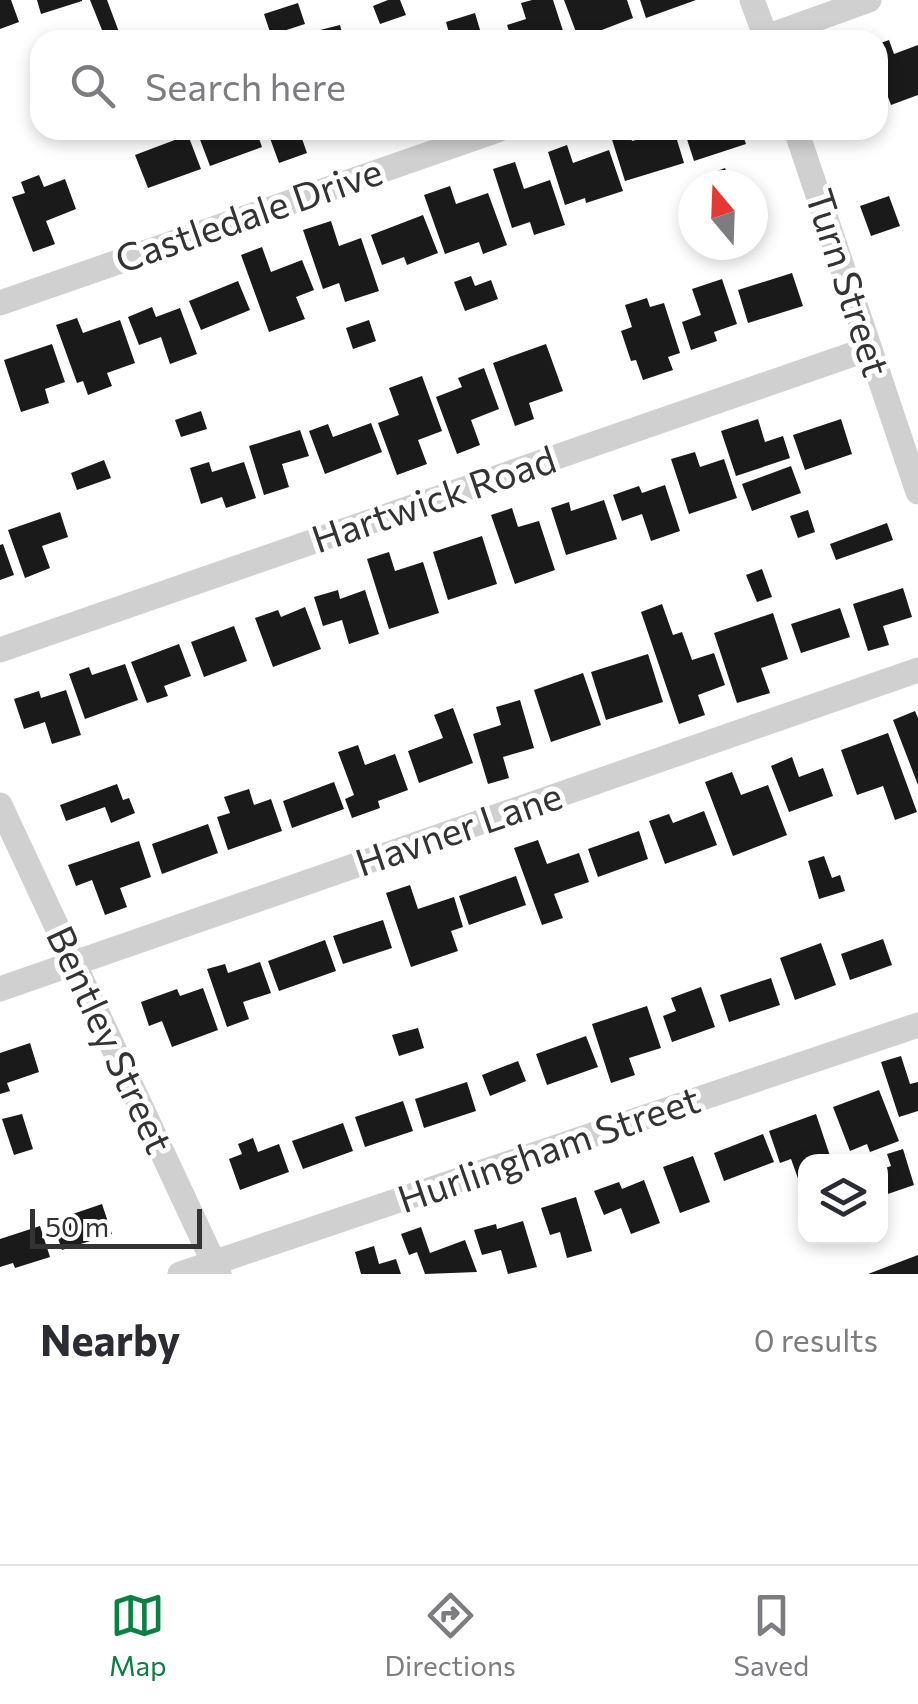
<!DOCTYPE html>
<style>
body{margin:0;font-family:Commissioner,sans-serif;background:#f7f7f7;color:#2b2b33}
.controls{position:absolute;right:30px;bottom:30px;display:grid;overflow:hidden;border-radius:20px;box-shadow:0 5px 15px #0003}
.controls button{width:90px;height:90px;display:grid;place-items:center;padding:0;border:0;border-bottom:2px solid #e1e1e2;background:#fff;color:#2b2b33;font:50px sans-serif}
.compass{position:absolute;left:678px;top:170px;width:90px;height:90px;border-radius:50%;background:#fff;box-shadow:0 5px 15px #0003;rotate:341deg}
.scale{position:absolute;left:30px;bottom:25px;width:172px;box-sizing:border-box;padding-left:10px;border:5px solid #333;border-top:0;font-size:28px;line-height:35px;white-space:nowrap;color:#333;-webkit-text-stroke:8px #fff;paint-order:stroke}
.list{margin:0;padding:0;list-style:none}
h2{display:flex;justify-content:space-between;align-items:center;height:130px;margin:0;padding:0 40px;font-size:42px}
h2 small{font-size:32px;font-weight:400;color:#7c7c81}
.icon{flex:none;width:55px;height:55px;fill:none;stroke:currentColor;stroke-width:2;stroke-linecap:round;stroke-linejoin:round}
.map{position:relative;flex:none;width:918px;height:1274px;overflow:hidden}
.search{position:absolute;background:#fff;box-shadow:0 5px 15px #0003;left:30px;right:30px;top:30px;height:110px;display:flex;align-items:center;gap:25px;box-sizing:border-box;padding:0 35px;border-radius:30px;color:#7c7c81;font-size:38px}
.sheet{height:290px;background:#fff}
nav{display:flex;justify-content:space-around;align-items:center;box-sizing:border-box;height:140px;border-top:2px solid #e1e1e2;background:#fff;font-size:28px;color:#7c7c81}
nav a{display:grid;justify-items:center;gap:5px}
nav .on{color:#0b8043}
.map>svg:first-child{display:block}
</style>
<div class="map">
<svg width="918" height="1274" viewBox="0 0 918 1274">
<rect width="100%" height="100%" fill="#fff"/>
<!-- building -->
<path fill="#1a1a1a" d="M0,0h11l8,22 -19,7z
M37,0h45v1l-41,13z
M90,0h17l15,40h-16z
M388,0h12l6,15 -26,9 -7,-18z
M532,0h21l13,40h-54l-5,-15 19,-6 -5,-16z
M564,0h63l6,18 -39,15 2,7h-17z
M640,0h56l-50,18z
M298,3l7,21 -34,11 -7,-21z
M475,13l8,27h-32l-5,-18z
M340,25l4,15h-59l11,-4z
M889,40l5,14 24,-9v50l-27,10 -13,-35v-26z
M217,130h39l6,17 -52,19 -11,-29z
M267,130h32l8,23 -28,10z
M609,130h20l3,11 42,-11 10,33 -59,18z
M684,130h57l5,14 -52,17z
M188,135l13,34 -53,19 -13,-33z
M567,145l6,18 36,-13 14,41 -37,12 -1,-5 -20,7 -17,-53z
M515,162l9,27 26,-9 15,45 -31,10 -4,-13 -18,6 -19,-59z
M725,168l6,17h-26l-3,-8z
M39,175l5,12 21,-8 11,30 -30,12 9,23 -22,8 -21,-55 13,-4 -4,-11z
M450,186l6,18 32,-11 19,52 -24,9 -4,-12 -34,12 -21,-59z
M889,196l11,30 -29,10 -11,-30z
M423,215l15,38 -31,12 -3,-8 -22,8 -11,-30z
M331,221l8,25 22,-8 18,53 -34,11 -6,-19 -16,6 -20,-59z
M262,247l9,25 31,-12 12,30 -18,7 9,22 -36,13 -28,-77z
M792,273l11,33 -55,17 -10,-33z
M471,276l4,10 16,-6 7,19 -33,12 -11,-29z
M722,279l15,45 -23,8 3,9 -26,9 -9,-28 19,-7 -9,-26z
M238,281l12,29 -49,20 -12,-29z
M647,298l3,9 14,-4 16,50 -12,4 5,13 -30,10 -7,-20 -5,1 -10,-30 11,-4 -7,-22z
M152,307l4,10 24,-9 17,46 -27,10 -9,-27 -22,8 -11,-28z
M77,318l6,15 37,-13 15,43 -28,10 5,13 -24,9 -5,-14 -6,2 -21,-58z
M369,320l7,21 -23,8 -7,-21z
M52,344l13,38 -20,7 4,14 -28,9 -17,-52z
M546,344l17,47 -34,12 5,16 -19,7 -22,-63z
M484,368l15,41 -28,11 9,25 -23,9 -21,-57 26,-10 -4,-9z
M422,376l20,55 -24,9 9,24 -30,11 -19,-52 21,-8 -10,-27z
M201,411l6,18 -26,8 -6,-17z
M758,419l7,23 18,-6 7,22 -54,18 -15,-45z
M841,419l11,35 -47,16 -12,-35z
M371,423l11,29 -57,22 -16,-43 19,-7 5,13z
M300,430l9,26 -27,8 7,23 -25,8 -15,-49z
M695,452l5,15 24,-8 13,39 -48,16 -18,-55z
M104,460l7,18 -34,12 -6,-17z
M209,462l3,10 32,-10 12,36 -30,10 -4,-11 -21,7 -11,-36z
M791,466l10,27 -49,18 -10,-27z
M665,485l15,46 -29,10 -9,-27 -20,7 -9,-26 26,-9 3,7z
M604,500l13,39 -51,16 -15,-47 18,-6 2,9z
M512,508l6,19 21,-6 16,49 -40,14 -24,-69z
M808,510l7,22 -17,6 -8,-22z
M60,512l8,25 -26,9 8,22 -25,10 -17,-48z
M887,523l6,17 -57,20 -6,-16z
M482,536l15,48 -49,16 -15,-48z
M3,544l11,31 -14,5v-35z
M389,552l6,19 28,-9 16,51 -50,16 -22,-70z
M762,569l10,28 -15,5 -11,-27z
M903,588l9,29 -29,9 6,19 -21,6 -15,-47z
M338,590l2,9 25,-9 14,44 -30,10 -7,-24 -19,6 -9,-29z
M662,604l11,31 9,-3 10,28 22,-7 11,32 -27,10 7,20 -26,9 -38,-112z
M305,607l16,42 -48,18 -18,-49 23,-8 3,7z
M840,608l10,29 -49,16 -10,-29z
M773,613l15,46 -27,9 9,25 -33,10 -23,-70z
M234,626l13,35 -43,16 -13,-35z
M179,644l12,32 -27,10 4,10 -21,7 -16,-41z
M648,654l15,48 -57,18 -15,-48z
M125,664l13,36 -53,19 -16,-45 20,-7 3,8z
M583,673l18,52 -50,17 -17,-52z
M66,690l15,45 -29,9 -7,-22 -21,7 -10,-30 25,-8 2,7z
M520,700l14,48 -31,9 6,21 -21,6 -15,-50 28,-9 -5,-18z
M453,708l20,55 -54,20 -11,-32 35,-13 -9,-23z
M915,711l3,7v67l-25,-65z
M888,733l29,79 -22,8 -12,-34 -26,9 -16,-45z
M358,745l7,20 30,-11 13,36 -30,11 2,7 -28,10 -7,-19 9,-4 -16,-43z
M792,757l7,20 24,-9 10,28 -44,16 -18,-46z
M732,772l9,23 27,-10 19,50 -54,21 -28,-74z
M334,782l10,27 -52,19 -9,-27z
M117,784l6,16 6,-2 6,15 -24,10 -6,-16 -39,14 -6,-16z
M249,789l5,16 17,-6 11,32 -54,19 -11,-33 13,-4 -6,-16z
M704,811l13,34 -52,19 -16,-43 20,-7 4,9z
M208,824l10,29 -56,21 -10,-30z
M639,831l9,28 -50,18 -10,-28z
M538,840l9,24 32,-11 10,29 -35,12 9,24 -21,7 -28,-77z
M139,841l12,36 -31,11 7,19 -22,8 -13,-35 -16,6 -8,-21z
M824,856l8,22 8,-3 5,16 -26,8 -11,-38z
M516,876l10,29 -57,20 -10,-29z
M410,885l8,24 36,-12 9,30 -12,4 7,20 -47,16 -25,-74z
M383,920l9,28 -49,16 -10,-28z
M883,939l9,26 -42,15 -9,-26z
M325,940l11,31 -57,20 -11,-30z
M821,943l15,42 -41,15 -15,-42z
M260,962l11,31 -28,9 6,17 -22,8 -20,-58 18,-5 3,9z
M771,978l9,27 -51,17 -9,-27z
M701,987l14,40 -43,15 -9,-26 13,-5 -5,-13z
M203,988l15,42 -46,17 -10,-26 -13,5 -8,-24 36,-13 3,7z
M647,1006l14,42 -32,10 6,17 -24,8 -19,-59z
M418,1028l6,20 -25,8 -7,-21z
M586,1036l12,31 -51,18 -11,-31z
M30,1043l9,29 -32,11 3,8 -10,3v-41z
M901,1056l9,28 8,-2v29l-19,6 -18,-55z
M518,1061l8,20 -36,15 -8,-21z
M467,1082l9,29 -52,17 -9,-29z
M879,1090l20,51 -29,11 -3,-8 -17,7 -17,-44z
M403,1101l10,30 -48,16 -10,-30z
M22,1114l11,35 -19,6 -12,-36z
M816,1114l16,48h-26v20l-6,2 -9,-25 -11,4 -11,-32z
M343,1123l10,28 -50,18 -11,-28z
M763,1134l11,28 -50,19 -10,-28z
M253,1138l5,14 21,-8 10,28 -49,18 -11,-31 13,-5 -4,-10z
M903,1149l11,36 -32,11 -2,-26 11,-4 -4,-12z
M693,1156l17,46 -30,11 -17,-46z
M644,1180l16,43 -29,11 -10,-26 -17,7 -10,-24 25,-9 3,7z
M576,1197l16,54 -25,7 -7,-26 -10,3 -9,-27z
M102,1204l10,30 -50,16 -10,-29z
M523,1221l14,46 -29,7 -7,-24 -19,5 -8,-25 22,-6 1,5z
M40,1226l10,31 -35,11 -2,-5 -13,4v-28z
M421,1227l9,26 35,-13 12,32 -52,2 -8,-22 -8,3 -8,-21z
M374,1246l5,18 17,-5 5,15h-40l-6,-22z
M918,1255v19h-50z"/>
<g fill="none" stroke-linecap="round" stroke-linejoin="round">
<!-- minor -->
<path stroke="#d0d0d0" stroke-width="25" d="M752,0l15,40
M758,40l111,-40
M796,130l122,362
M0,303l498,-173
M0,650l868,-301
M0,805l219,469
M0,989l918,-319
M180,1274l738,-249"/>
</g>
<g text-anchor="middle" stroke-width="10" stroke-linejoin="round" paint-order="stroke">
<!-- street labels -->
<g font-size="38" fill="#333" stroke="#fff">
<text transform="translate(249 216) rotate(-19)" y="13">Castledale Drive</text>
<text transform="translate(847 283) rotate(72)" y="13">Turn Street</text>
<text transform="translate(434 500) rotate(-19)" y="13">Hartwick Road</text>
<text transform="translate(459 830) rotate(-19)" y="13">Havner Lane</text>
<text transform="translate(109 1040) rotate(65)" y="13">Bentley Street</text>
<text transform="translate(549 1150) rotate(-19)" y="13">Hurlingham Street</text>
</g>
</g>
</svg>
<div class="controls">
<button><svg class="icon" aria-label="layers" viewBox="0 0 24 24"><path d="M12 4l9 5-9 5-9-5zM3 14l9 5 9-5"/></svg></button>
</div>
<svg class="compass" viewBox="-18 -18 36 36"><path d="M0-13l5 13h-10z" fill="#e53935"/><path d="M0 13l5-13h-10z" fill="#7c7c81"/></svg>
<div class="scale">50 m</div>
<div class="search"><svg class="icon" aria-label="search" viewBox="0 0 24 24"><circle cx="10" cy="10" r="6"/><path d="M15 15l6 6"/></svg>Search here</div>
</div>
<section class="sheet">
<h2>Nearby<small>0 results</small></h2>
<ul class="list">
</ul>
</section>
<nav>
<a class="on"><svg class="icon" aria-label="map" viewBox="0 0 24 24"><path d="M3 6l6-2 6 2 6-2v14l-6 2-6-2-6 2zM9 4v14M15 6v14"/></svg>Map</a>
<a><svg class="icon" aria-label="directions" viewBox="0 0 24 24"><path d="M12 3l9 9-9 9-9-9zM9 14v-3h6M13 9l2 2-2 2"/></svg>Directions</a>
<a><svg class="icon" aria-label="saved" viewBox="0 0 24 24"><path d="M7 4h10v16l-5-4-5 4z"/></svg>Saved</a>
</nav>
